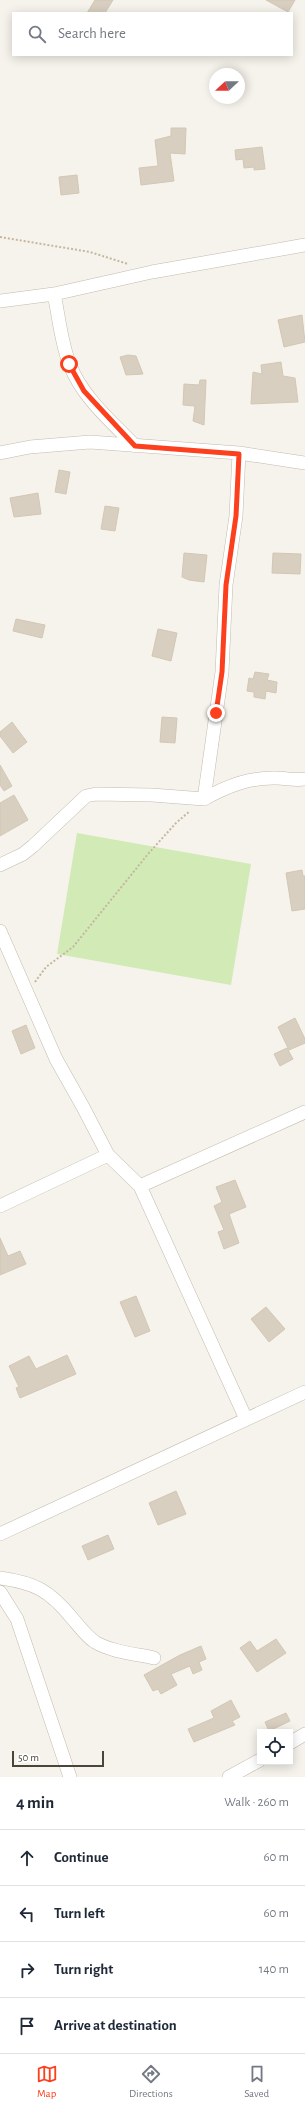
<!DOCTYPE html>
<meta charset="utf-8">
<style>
body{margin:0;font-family:"Alegreya Sans",sans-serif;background:#f6f6f7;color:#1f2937}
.controls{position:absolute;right:12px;bottom:12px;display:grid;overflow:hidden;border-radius:0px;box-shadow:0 2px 10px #0003}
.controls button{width:36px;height:36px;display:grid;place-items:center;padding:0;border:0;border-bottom:1px solid #e0e1e3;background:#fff;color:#1f2937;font:20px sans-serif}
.compass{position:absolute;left:209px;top:68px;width:36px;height:36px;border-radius:50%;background:#fff;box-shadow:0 2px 10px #0003;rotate:248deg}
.scale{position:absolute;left:12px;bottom:10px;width:92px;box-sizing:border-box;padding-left:4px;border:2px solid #4b4439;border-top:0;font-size:11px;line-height:14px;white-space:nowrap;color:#4b4439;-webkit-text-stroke:3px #fff;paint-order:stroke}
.stop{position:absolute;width:12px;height:12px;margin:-9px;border:3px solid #fc3f1d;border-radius:50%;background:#fff}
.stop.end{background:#fc3f1d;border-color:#fff;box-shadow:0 1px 4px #0008}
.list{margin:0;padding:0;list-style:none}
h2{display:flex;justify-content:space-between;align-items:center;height:52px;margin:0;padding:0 16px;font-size:17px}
h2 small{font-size:13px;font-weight:400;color:#747a83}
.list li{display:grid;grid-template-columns:26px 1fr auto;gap:12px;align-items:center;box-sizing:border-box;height:56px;padding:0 16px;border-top:1px solid #e0e1e3}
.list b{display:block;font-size:15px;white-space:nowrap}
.list em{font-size:13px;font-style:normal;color:#747a83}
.icon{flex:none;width:22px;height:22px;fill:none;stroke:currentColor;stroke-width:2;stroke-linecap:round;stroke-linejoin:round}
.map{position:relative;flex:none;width:305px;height:1777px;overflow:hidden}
.search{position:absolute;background:#fff;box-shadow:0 2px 10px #0003;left:12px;right:12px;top:12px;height:44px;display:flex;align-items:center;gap:10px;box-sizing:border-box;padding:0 14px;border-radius:0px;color:#747a83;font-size:15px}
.sheet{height:276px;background:#fff}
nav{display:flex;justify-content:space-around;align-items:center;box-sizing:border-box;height:56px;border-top:1px solid #e0e1e3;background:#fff;font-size:11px;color:#747a83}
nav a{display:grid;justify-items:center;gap:2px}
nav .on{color:#fc3f1d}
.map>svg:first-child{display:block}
</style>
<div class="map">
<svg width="305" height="1777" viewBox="0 0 305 1777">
<rect width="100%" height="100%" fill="#f6f3ec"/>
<!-- green -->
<path fill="#d2eab5" d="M77,833l174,31 -20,121 -174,-31z"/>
<!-- building -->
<path fill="#d8cfc1" stroke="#d3c7b4" d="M95,0h18l-8,13h-18z
M266,0h29l-7,12z
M171,128h15l-1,26 -15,-1 4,28 -33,4 -2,-17 19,-2 -3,-26 16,-4z
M262,147l3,22 -11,1v-3l-10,1 -1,-9 -7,1 -1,-10z
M77,175l2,18 -18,2 -2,-18z
M302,315l3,27 -21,5 -6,-27z
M128,355l8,1 7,18 -17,1 -6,-18z
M281,362l2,14 12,2 3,24 -47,2 2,-32 9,2 -1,-9z
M200,380h6l-2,45 -11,-4 2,-15 -12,-1 1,-21 15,1z
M59,470l11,2 -4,22 -11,-2z
M38,493l3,21 -27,3 -4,-19z
M105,506l14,2 -4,23 -14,-2z
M184,553l23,2 -3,27 -15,-2 -7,-3z
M273,553l28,1 -1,20 -28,-1z
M16,619l29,6 -3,13 -29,-7z
M158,629l19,4 -6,28 -19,-5z
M255,672l14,2 -2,6 10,2 -1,11 -10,-2 -1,8 -11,-2v-5l-7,-1 2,-13 4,1z
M162,717l15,1 -2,25 -15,-1z
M12,722l15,20 -14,11 -13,-17v-4z
M0,765l12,21 -8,5 -4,-6z
M14,795l14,25 -28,16v-33z
M302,870l1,6h2v33l-13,2 -6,-38z
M295,1018l10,21v4l-16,7 -11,-23z
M26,1025l9,23 -14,6 -9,-23z
M287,1048l6,11 -13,7 -6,-12z
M235,1180l11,27 -17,7 10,29 -15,6 -6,-17 6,-2 -10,-24 8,-4 -6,-15z
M0,1238l8,18 12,-5 6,13 -26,11z
M136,1296l14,35 -15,6 -15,-35z
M266,1307l19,22 -16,13 -18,-23z
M67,1355l9,19 -56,24 -4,-10 3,-1 -10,-21 20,-10 7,13z
M176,1491l10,23 -28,11 -9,-22z
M108,1535l6,14 -26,11 -6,-14z
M276,1639l10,14 -29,19 -17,-24 10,-7 7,10z
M201,1646l5,13 -7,3 3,8 -9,4 -3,-8 -19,8 6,11 -16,9 -3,-5 -5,2 -9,-16 36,-20z
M231,1700l9,17 -8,4 3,4 -41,17 -6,-13 26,-11 -3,-7z
M286,1713l4,8 -21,10 -4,-9z"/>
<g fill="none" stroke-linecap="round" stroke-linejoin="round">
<defs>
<path id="minor" d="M54,294c5,23 7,49 16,71 12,32 42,57 65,81
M0,301l54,-7 98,-22 153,-27
M0,453l30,-6 60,-5 149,11 66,10
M204,799c23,-13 46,-22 73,-21 9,0 19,3 28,1
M0,865l23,-11 10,-8 53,-50 10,-2 56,1 52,4 18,-127 4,-87 10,-69 3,-63
M0,931l56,128 27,48 25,48 32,31 106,233
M140,1186l165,-74
M0,1206l108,-51
M0,1534l305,-142
M0,1578c35,5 49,12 72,40 7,8 14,18 23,24 17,10 41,12 59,16
M0,1592l17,27 53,158
M290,1743l15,-9
M229,1777l31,-17"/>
</defs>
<!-- minor casing -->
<use href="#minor" stroke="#c2bbae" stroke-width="14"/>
<!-- path -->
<path stroke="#c4b79f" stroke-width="2" stroke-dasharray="2 2" stroke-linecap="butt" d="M0,237l90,15 38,12
M35,982l11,-15 27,-20 75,-93 28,-31 14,-12"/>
<!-- minor -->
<use href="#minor" stroke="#fff" stroke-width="13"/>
</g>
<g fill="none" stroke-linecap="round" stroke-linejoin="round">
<!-- route -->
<path stroke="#fc3f1d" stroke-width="5" d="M69,364l15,27 51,55 104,8 -3,62 -10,69 -4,87 -6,41"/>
</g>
</svg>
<div class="controls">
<button><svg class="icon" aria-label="locate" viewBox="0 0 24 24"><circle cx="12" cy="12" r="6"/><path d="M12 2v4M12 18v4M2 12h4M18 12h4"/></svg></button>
</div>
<svg class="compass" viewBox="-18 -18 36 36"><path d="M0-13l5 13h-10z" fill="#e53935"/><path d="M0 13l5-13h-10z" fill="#747a83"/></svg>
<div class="scale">50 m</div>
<div class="stop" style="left:69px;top:364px"></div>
<div class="stop end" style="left:216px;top:713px"></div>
<div class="search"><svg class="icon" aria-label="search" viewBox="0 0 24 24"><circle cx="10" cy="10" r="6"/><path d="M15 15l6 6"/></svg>Search here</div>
</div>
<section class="sheet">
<h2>4 min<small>Walk · 260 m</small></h2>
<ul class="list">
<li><svg class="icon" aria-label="ahead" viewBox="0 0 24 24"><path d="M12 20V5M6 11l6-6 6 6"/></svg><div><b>Continue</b></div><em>60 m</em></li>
<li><svg class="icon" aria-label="left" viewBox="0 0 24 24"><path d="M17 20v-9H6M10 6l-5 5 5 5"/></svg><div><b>Turn left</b></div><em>60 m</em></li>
<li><svg class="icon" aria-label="right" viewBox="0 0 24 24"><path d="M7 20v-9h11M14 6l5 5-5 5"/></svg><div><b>Turn right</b></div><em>140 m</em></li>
<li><svg class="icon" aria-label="arrive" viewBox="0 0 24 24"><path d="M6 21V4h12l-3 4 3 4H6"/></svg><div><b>Arrive at destination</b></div></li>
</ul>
</section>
<nav>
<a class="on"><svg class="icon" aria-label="map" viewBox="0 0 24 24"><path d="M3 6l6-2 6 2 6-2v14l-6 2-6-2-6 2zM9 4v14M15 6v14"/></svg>Map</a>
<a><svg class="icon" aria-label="directions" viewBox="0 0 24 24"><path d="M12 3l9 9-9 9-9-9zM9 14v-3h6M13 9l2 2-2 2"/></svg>Directions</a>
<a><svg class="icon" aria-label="saved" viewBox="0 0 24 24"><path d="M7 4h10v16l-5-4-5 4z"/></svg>Saved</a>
</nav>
